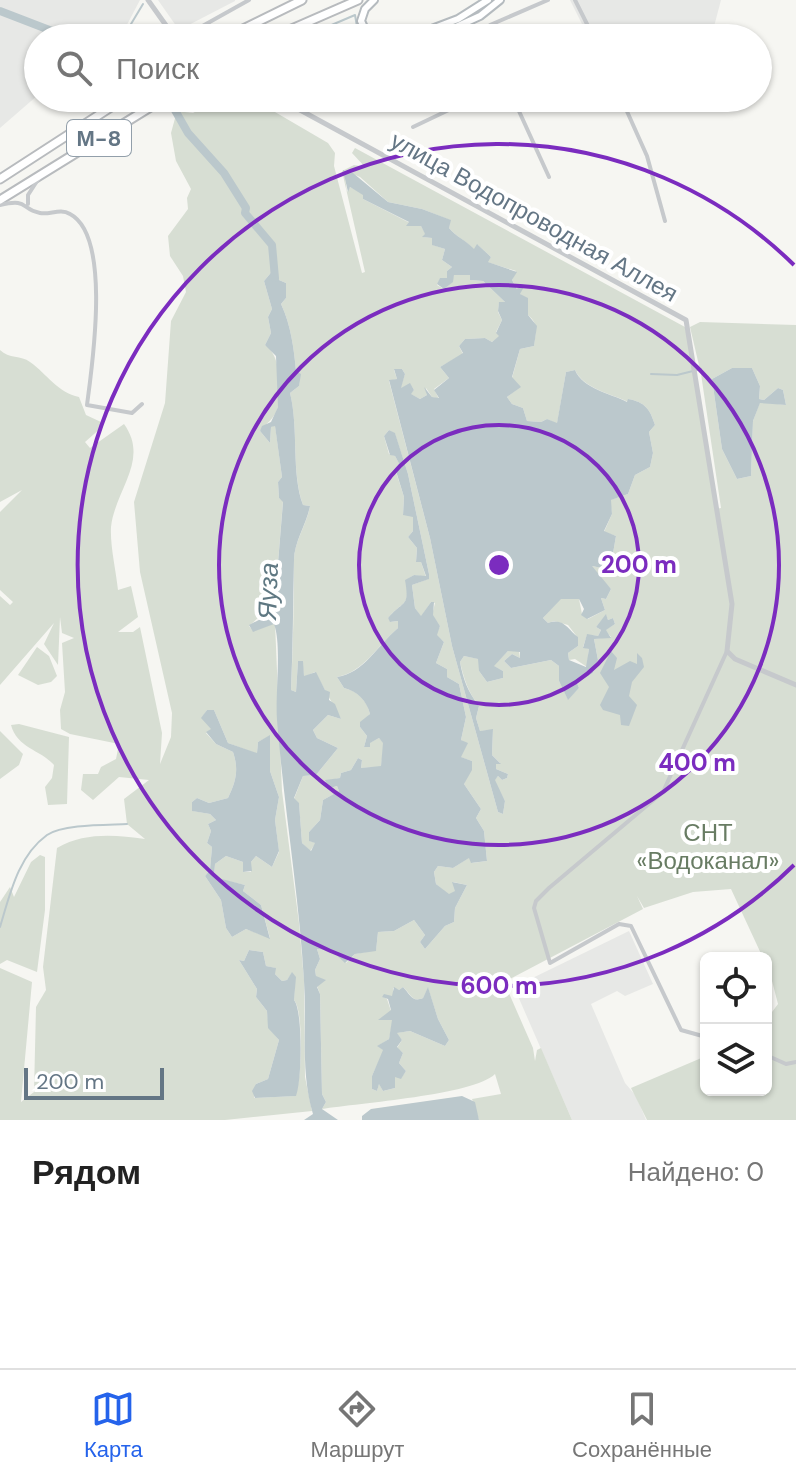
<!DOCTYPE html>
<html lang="ru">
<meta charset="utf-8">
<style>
body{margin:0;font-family:"DM Sans",sans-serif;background:#f2f2f2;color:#222}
.controls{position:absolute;right:24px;bottom:24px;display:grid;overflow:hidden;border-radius:12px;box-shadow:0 2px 6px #0004}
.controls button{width:72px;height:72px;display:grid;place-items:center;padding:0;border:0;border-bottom:2px solid #e0e0e0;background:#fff;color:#222;font:40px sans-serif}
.scale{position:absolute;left:24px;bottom:20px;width:140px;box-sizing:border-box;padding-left:8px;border:4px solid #647685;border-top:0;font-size:22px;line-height:28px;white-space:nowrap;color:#647685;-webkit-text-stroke:6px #fff;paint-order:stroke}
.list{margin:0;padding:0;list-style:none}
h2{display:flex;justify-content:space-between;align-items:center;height:104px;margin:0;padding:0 32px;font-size:34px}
h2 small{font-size:26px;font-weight:400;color:#767676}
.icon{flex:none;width:44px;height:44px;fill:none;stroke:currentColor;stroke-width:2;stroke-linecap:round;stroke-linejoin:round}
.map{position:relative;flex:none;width:796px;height:1120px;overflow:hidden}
.search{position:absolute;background:#fff;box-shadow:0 2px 6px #0004;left:24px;right:24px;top:24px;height:88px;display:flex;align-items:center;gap:20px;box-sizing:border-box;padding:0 28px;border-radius:44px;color:#767676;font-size:30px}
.sheet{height:248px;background:#fff}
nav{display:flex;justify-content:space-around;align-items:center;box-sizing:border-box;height:112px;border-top:2px solid #e0e0e0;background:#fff;font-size:22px;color:#767676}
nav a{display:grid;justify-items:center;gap:4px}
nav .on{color:#2563eb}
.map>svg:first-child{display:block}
</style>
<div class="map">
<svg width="796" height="1120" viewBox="0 0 796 1120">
<rect width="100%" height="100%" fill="#f6f6f2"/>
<!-- built -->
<path fill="#e7e8e6" d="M0,0h140l-20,38h-82v57l-38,33z
M158,0h77v1l-56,29z
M570,0h151l-10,38h-122z
M629,931l24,53 -28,12 -8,-5 -26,13 34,79 11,13 10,24h-74l-58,-133z"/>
<!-- green -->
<path fill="#d7ded3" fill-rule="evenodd" d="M219,98h32l77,45 7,10 -1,13 28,107 3,-1 -23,-101 12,-6 11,2 -13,-14 3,-5 330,179 7,30 23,152 6,-1 -20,-134 -11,-47 10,-5 96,3v795h-149l-16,-32 75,-32v34h60v-70l12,-16 -12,-46h-3l-32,-69 -38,3 -49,16 -7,-12 6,13 -139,73 29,66 2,13 2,-11 4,-2 31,72h-93l-7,-21 29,-5 -6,-20c-21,21 -136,29 -173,35l4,-7 -4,-8 -2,-100 -3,-8 8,-6 -9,-3 -1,-7 5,-11 -3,-10 15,2 14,12 9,-9 21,-4 2,-18 16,-1 20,-11 11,15 -5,7 5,7 20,-23 9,-4 1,-14 12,-23 -14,-3 3,9 -7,4 -13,-11 -2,-12 4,-6 15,2 17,-11 2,6 15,-2 -3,-30 -8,-13 5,-9 -17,-25 8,-23 -12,-4 7,-13 -6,-4 5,-23 -7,-33 -12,-7v-8l-11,-6 8,-21 -8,-7 4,-9 -8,-11 3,-12 -4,-1 -10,15 -6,-9 -3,-23 16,-6 1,-5 -21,-100 -13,-40 -6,-4 -5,6 5,18 6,2 7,12 -6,4 8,25 -1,17 10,2v15l-5,6 9,11 -1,13 5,1 5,15 -12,-2 -8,5c4,28 -3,20 -18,38l3,4 7,-1v7c-21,18 -34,44 -61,49l7,11c13,3 23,12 26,26l-10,13 7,9 -3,11h6l-1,-4 10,-5 5,5 -3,24 -20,1 1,-8 -4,-2 -7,12 -10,3 -1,5 -15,3 2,8 10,-3 2,5 -16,9 -3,20 -11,12 1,9 6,2 -6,8 -8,-8 -3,-39 -5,-5 9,-23 13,-1 22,-27 -21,-10 -4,-8 15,-15 13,4 -26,-47 -11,5 -2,-16h-4l-2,31 -5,-2c2,-44 3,-87 3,-130 0,-18 13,-36 16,-54l-7,-1c-12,-34 -4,-75 -13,-112l9,-7 1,-12 -4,-3c-2,-22 -5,-46 -15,-67l5,-6v-15l-7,-3 -5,-11 -10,12 8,28 -4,8 3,16 -6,12c15,8 18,46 13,62 -3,12 -13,17 -18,24l10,12 1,-16 4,-2 7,52 -4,5 1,16 4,3 -9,111 -15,5 -10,9 4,5 22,-8 7,168 17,132 5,57 1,97 7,34 -87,9h-225v-152l32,14 -11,120 13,-10 2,-85 10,-17 -3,-23 14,-119c28,-16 58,-13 88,-9l-18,-15 -3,-25 25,-19 -30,-3 -26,23 -12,-10 2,-16h15l3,-7 15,-8 3,-15 -49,-10 -9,-5 -1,-19 5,-18 -3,-49 12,-5 -12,-5 -2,-16 -2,48 -14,-21 10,-21 -54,62v-89l10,9 3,-3 -13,-12v-78l22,-22 -22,12v-152c9,9 21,5 30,12 17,12 28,31 49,35l7,18 15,7 1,5 -17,15 5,6 34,-24c26,36 -9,66 -13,103 -1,19 5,43 7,63l13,-4 7,31 -20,15h15l7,-5 22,106 -2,31 11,-27 1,-24 -32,-141 -6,-70 31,-99 6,-82 15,-29 -3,-16 -13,-20 -2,-20 20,-27 -1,-11 4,-9 -15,-28 -5,-28 6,-22 16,2zM344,170l16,7 28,25 34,7 28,11 -1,8c7,9 17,12 25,22l4,-5 13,12 -4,5 29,9 -4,9 6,10 3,-6 3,1 -4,8 1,5h7v17c12,10 7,18 6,31l-14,3 -8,29 8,9 -13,10 5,7 11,4 4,13 14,1 6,-3 10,5 9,-52 9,-2c9,19 35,23 53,32v-3c17,3 22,10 27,26l-6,7 4,21 -3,14 -15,8 -7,19 -18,6 2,14 -8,18 12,4 -4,23 -9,-1 -1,10 -10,-2 -1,4 20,19 -5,10 -5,-1 4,12 -17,9 -6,-5 -3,-15h-19l-17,19 5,5 6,-2 14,4 10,13v8l-10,7 1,7 6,-1 12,8 2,-18 -6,-2 4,-12 11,1 3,-6 -5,-3 10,-12 2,5 5,-2 2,6 -10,6 6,7 -17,2 4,21 -5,13 -16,10 2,5 -11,11 -9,-18v-15l-8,-6 -40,8 -7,-7 8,-7 8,4 -1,-7h-11l-15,15 10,5v7l-16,4 -8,-11v-12l-15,-3 -4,6c4,17 8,30 19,44l-3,12 4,13 13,-1 -1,25 8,8 -5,1 1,5 12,5 -1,4 -5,2 -4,-4 -4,4 11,21 -2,13 -5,-2 -46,-166 -22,-108 -41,-157 8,-2 -3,-9 8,-1 3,5 -5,15 10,-5 4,6 -4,4 10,5 7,-4 -1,-7 6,9 7,2 -5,-10 15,-11 -9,-11 23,-13 -4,-8 6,-7 20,-1 7,4 8,-6 -4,-4 6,-12 -4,-8 1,-9h7l-23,-22 -13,-1v-5l-16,-1 -2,8 -8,7 -7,-4 3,-6 7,-1v-7l5,-4 -10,-7 3,-11 -12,-4 -1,-7 -9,-1 3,-2 -5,-9h-13l2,-3 -47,-24 1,-5 -14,-7 -3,5zM732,368h20l8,18 -1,13 5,1 14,-12 5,2 3,15 -26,-3 -7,19 -2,55 -14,3 -15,-30 -10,-70zM207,710h7l14,33 29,11 1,-12 12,-6v35l9,26 -4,23 4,32 -7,15 -16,-11 -5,6v10h-8v-10l-17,-6 -11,8 -1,14 31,7 -2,6 18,14 9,33 -24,-9 -14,8 -6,-9 -5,-28 -16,-24 5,-6 2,-23 -5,-4 4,-12 -3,-7 8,-4 -6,-6 -17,-3 -1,-9 5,-4 12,5 19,-5c8,-17 11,-28 5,-46l-17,-8 -10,-11 6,-4 -10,-11zM249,950l14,2 3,14 9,2v6l7,7 5,-1 5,-7 3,4 -1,23c10,10 8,82 1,96l-41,2 2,-14 12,-5 11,-39 -10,-12 -2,-17 -11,-14 1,-8 -18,-29 5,1zM403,987c8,7 9,16 20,11l5,-10 10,31 11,21 -4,6 -35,-15 -14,2 6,7 -5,8 6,5 -4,10 7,8 -5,7 -6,-2v12l-12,3 -4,-8 -2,8 -5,-2v-13l12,-26 -6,-4 11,-7 4,-19h-14l12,-9 -4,-12 -5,-3h11v-8l6,2z
M37,647l12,9 8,20 -6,6 -13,3 -20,-10z
M19,724l50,13 -2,67 -19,1 -3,-18 7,-9 2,-13c-13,-15 -37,-17 -43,-40z
M0,731l23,23 -4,11 -19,14z
M40,855l5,2v53l-8,62 -30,-12 -7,4v-62l10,-15 4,10 17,-35z"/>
<!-- water -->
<path fill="#bbc8cc" d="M343,170l10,3 35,29 34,7 29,11 -2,8c7,9 17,12 25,21l3,-5 14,13 -3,5 29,10 -5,8 5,9 4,-5 4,1 -5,9 8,4v17l9,11 -3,20 -14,3 -8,28 9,10 -14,10 5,7 11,4 4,13 14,1 6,-3 10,4 9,-51 9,-2c8,19 35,23 52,32l1,-3c17,3 22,10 27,26l-6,7 4,21 -3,14 -15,8 -7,19 -17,6 1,14 -8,17 12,5 -4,23 -9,-1 -1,10 -10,-2 19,23 -5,10 -5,-1 4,12 -18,9 -6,-4 3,-6 -5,-10h-18l-18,19 5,5c16,-6 20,7 30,14v9l-10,7 1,7 17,7 3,-18 -6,-1 4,-14 11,2 3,-6 -5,-3 10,-13 2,6 5,-2 2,6 -9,6 5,8 -17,1 4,21 -5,13 -16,10 2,5 -11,12 -9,-19v-15l-8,-6 -40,8 -7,-7 8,-7 8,4v-6l-12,-1 -14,15 9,5v7l-16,4 -8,-11 -1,-12 -14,-3 -4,6c3,17 8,30 19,44l-3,12 4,13 13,-2 -1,26 9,9h-5v5l12,5 -1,4 -5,2 -4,-4 -3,4 10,21 -2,13 -5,-2 -46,-166 -22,-108 -41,-158 8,-1 -3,-10h8l3,5 -4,14 9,-5 4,7 -3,4 9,5 7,-4 -3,-8 8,10 7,1 -5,-8 15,-12 -9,-11 23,-14 -4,-7 6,-7 20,-1 7,4 7,-6 -3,-3 6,-13 -4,-9 1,-9h6l-22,-21 -13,-1v-5h-16l-1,7 -9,7 -7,-5 3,-6h7v-7l5,-4 -10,-7 3,-11 -13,-4v-7l-10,-1 3,-3 -4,-8h-15l3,-4 -46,-23v-4l-13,-8 -2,5z
M274,269l5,11 7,3v15l-5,6c10,21 13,45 15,67l5,3 -2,12 -9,7c9,36 1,80 13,112l7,1c-3,17 -16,36 -16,54 -1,42 -1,86 -3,130l5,2 2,-31h5l1,15 12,-4 9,18 5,2 -1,8 6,4 6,15 -13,-4 -15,15 4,8 21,10 -22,27 -13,1 -9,22 5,5 3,40 9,8 4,-8 -6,-2v-9l11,-12 3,-20 16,-9 -2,-5 -10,3 -2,-9 15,-2 1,-5 10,-3 7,-12 4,2 -1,8 20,-2 2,-23 -4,-5 -9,5v4h-6l3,-11 -7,-9v-5l10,-8c-3,-13 -13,-23 -26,-26l-7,-11c27,-4 40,-31 61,-49v-7l-8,1 -2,-4c15,-18 22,-10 17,-38l9,-5 12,1 -5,-14h-5l1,-14 -9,-11 5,-6v-14l-10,-2 1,-18 -8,-26 5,-4 -6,-11 -5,-1 -6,-19 5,-6 6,3 13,41 21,100v5l-17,6 3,23 6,8 10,-14h3l-1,13 7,11 -3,9 7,7 -8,21 11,6v8l12,7 7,33 -5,23 7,3 -7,14 11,4v9l-8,14 17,25 -5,9 8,13 3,30 -16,2 -2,-5 -16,10 -15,-2 -4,6 2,12 13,10 6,-3 -3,-9 15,3 -12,23 -1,14 -9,4 -20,23 -5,-7 5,-7 -11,-15 -20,11 -16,1 -2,19 -21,3 -10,9 -13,-12 -15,-2 3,10 -5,11 1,6 10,4 -9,7 3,7 2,100 4,8 -4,7 16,11h-34l9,-6c-13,-43 -6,-89 -9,-133 -5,-87 -20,-173 -27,-261 -2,-26 5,-75 -3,-96l-21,8 -4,-7 25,-13 9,-110 -4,-4 -1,-16 4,-5 -7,-51 -4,1 -1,16 -10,-12 2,-5 9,-4 7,-15 -2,-51 -11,-11 6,-12 -3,-16 4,-8 -8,-28z
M732,368h20l8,18 -1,13 5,1 14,-12 5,2 3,15 -26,-2 -7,18 -2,55 -14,3 -15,-30 -10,-70z
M611,651l6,7 -3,12 16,-9 7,3v-11l5,5 2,9 -12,15 -3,14 8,9 -8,21 -8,-1 -1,-10 -17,-5 -3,-5 9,-18 -9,-14z
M207,710h7l14,33 29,10 1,-11 12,-7v36l9,26 -4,23 4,31 -7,16 -16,-11 -5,6 1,9 -9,1v-10l-17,-6 -11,8 -1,13 31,8 -2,6 18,14 9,34 -24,-10 -14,8 -6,-9 -5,-28 -16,-24 5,-6 2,-23 -5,-4 4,-12 -3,-7 8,-4 -6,-6 -18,-3v-9l5,-4 12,5 19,-5c8,-17 11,-28 5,-46l-17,-8 -10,-12 5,-3 -10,-11z
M249,950l14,2 3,14 10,2 -1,6 7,7 5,-1 5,-8 4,5 -2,23c9,10 8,82 2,96l-41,2 -3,-7 4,-7 12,-5 11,-39 -11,-12 -1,-17 -11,-14 1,-8 -18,-29 5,1z
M394,987l5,3 4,-3c7,7 9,16 20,11l5,-11 10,32 11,21 -4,6 -35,-15 -13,2 5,7 -5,7 6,6 -4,10 7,8 -5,8 -6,-2v11l-12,3 -4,-7 -2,7 -5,-2v-13l11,-26 -6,-4 12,-7 3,-19h-14l13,-10 -3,-11 -6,-2 2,-3 8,2z
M462,1096l13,6 4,18h-117v-4l9,-7z"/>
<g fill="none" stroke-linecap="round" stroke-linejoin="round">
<!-- stream -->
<path stroke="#bbc8cc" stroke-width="2" d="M128,38l3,-14 12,-20
M301,38l54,-23 4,23
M651,374l26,1 24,-6
M0,927c10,-33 18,-71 47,-92 16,-11 60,-10 80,-11"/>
<!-- river -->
<path stroke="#bbc8cc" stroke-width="8" d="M0,11l52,20 39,7
M168,98l20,35 36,40 22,35 -1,5 27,32 3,33"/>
<defs>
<path id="secondary" d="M369,38l-8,-17 4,-12 9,-9
M408,38l50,-19 30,-19
M432,38l48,-22 20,-16"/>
<path id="trunk" d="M225,38l77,-38
M271,38l87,-38
M0,179l125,-81
M0,200l165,-102"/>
</defs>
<!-- secondary casing -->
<use href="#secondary" stroke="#b5bbbf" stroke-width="10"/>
<!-- trunk casing -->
<use href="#trunk" stroke="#b8bbbe" stroke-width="11"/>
<!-- minor -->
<path stroke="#c6c9cc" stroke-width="4" d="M575,0l19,38
M181,38l68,-38
M487,38l-1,-7 4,-6 58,-25
M513,98l36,79
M621,98l26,58 18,65
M519,111l29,-13
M413,127l61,-29
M28,204v-9l11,-17
M0,205c29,-7 20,4 40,8 10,2 20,-5 30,1 42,22 22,152 17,191l45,8 10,-9
M706,1037l-25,-7 -50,-104 -12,-2 -69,39 -16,-55 2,-7 13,-13 114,-96 64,-141
M766,1055l20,9 10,-2"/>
<!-- tertiary -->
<path stroke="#c6c9cc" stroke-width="5" d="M148,0l27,38
M278,98l408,222 46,284 -5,47 8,8 61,26"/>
<!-- secondary -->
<use href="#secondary" stroke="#fff" stroke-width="6"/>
<!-- trunk -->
<use href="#trunk" stroke="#fff" stroke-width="7"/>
</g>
<!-- distance rings -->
<g fill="none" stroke="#7b2cbf" stroke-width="4">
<circle cx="499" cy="565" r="140"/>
<circle cx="499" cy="565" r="280"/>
<path d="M794 865A421 421 0 1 1 794 265"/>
</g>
<g text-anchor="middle" stroke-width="8" stroke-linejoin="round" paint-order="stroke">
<!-- shield labels -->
<rect fill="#fff" stroke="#929faa" stroke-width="2" x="67" y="120" width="64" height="36" rx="6"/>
<g font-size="22" font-weight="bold" fill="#647685">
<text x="99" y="146">М-8</text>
</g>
<!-- street labels -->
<g font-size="24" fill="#647685" stroke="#fff">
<text transform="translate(534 217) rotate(29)" y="8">улица Водопроводная Аллея</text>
</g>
<!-- park labels -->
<g font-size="24" fill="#687c63" stroke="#fff">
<text x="708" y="841">СНТ<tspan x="708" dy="28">«Водоканал»</tspan></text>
</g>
<!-- water labels -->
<g font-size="26" font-style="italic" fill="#5f7882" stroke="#fff">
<text transform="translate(268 591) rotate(-88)" y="9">Яуза</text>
</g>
</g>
<circle cx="499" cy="565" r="12" fill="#7b2cbf" stroke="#fff" stroke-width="4"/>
<g font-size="24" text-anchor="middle" font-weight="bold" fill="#7b2cbf" stroke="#fff" stroke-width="8" stroke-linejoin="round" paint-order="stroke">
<text x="639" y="573">200 m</text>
<text x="697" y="771">400 m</text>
<text x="499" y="994">600 m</text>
</g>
</svg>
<div class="controls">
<button><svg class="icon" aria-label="locate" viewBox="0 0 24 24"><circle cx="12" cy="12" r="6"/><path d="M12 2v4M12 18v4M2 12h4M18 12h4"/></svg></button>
<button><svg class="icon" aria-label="layers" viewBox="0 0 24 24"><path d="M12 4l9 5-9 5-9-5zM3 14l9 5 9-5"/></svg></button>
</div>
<div class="scale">200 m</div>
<div class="search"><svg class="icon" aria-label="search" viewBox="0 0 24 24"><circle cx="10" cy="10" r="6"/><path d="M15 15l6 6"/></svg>Поиск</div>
</div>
<section class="sheet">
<h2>Рядом<small>Найдено: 0</small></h2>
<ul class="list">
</ul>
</section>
<nav>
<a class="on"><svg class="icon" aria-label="map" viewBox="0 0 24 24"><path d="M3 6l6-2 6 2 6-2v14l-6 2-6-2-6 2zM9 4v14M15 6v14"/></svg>Карта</a>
<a><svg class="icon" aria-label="directions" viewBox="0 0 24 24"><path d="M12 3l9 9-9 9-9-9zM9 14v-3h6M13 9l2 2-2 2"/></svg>Маршрут</a>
<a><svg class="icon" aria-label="saved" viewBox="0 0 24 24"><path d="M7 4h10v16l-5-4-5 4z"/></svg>Сохранённые</a>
</nav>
